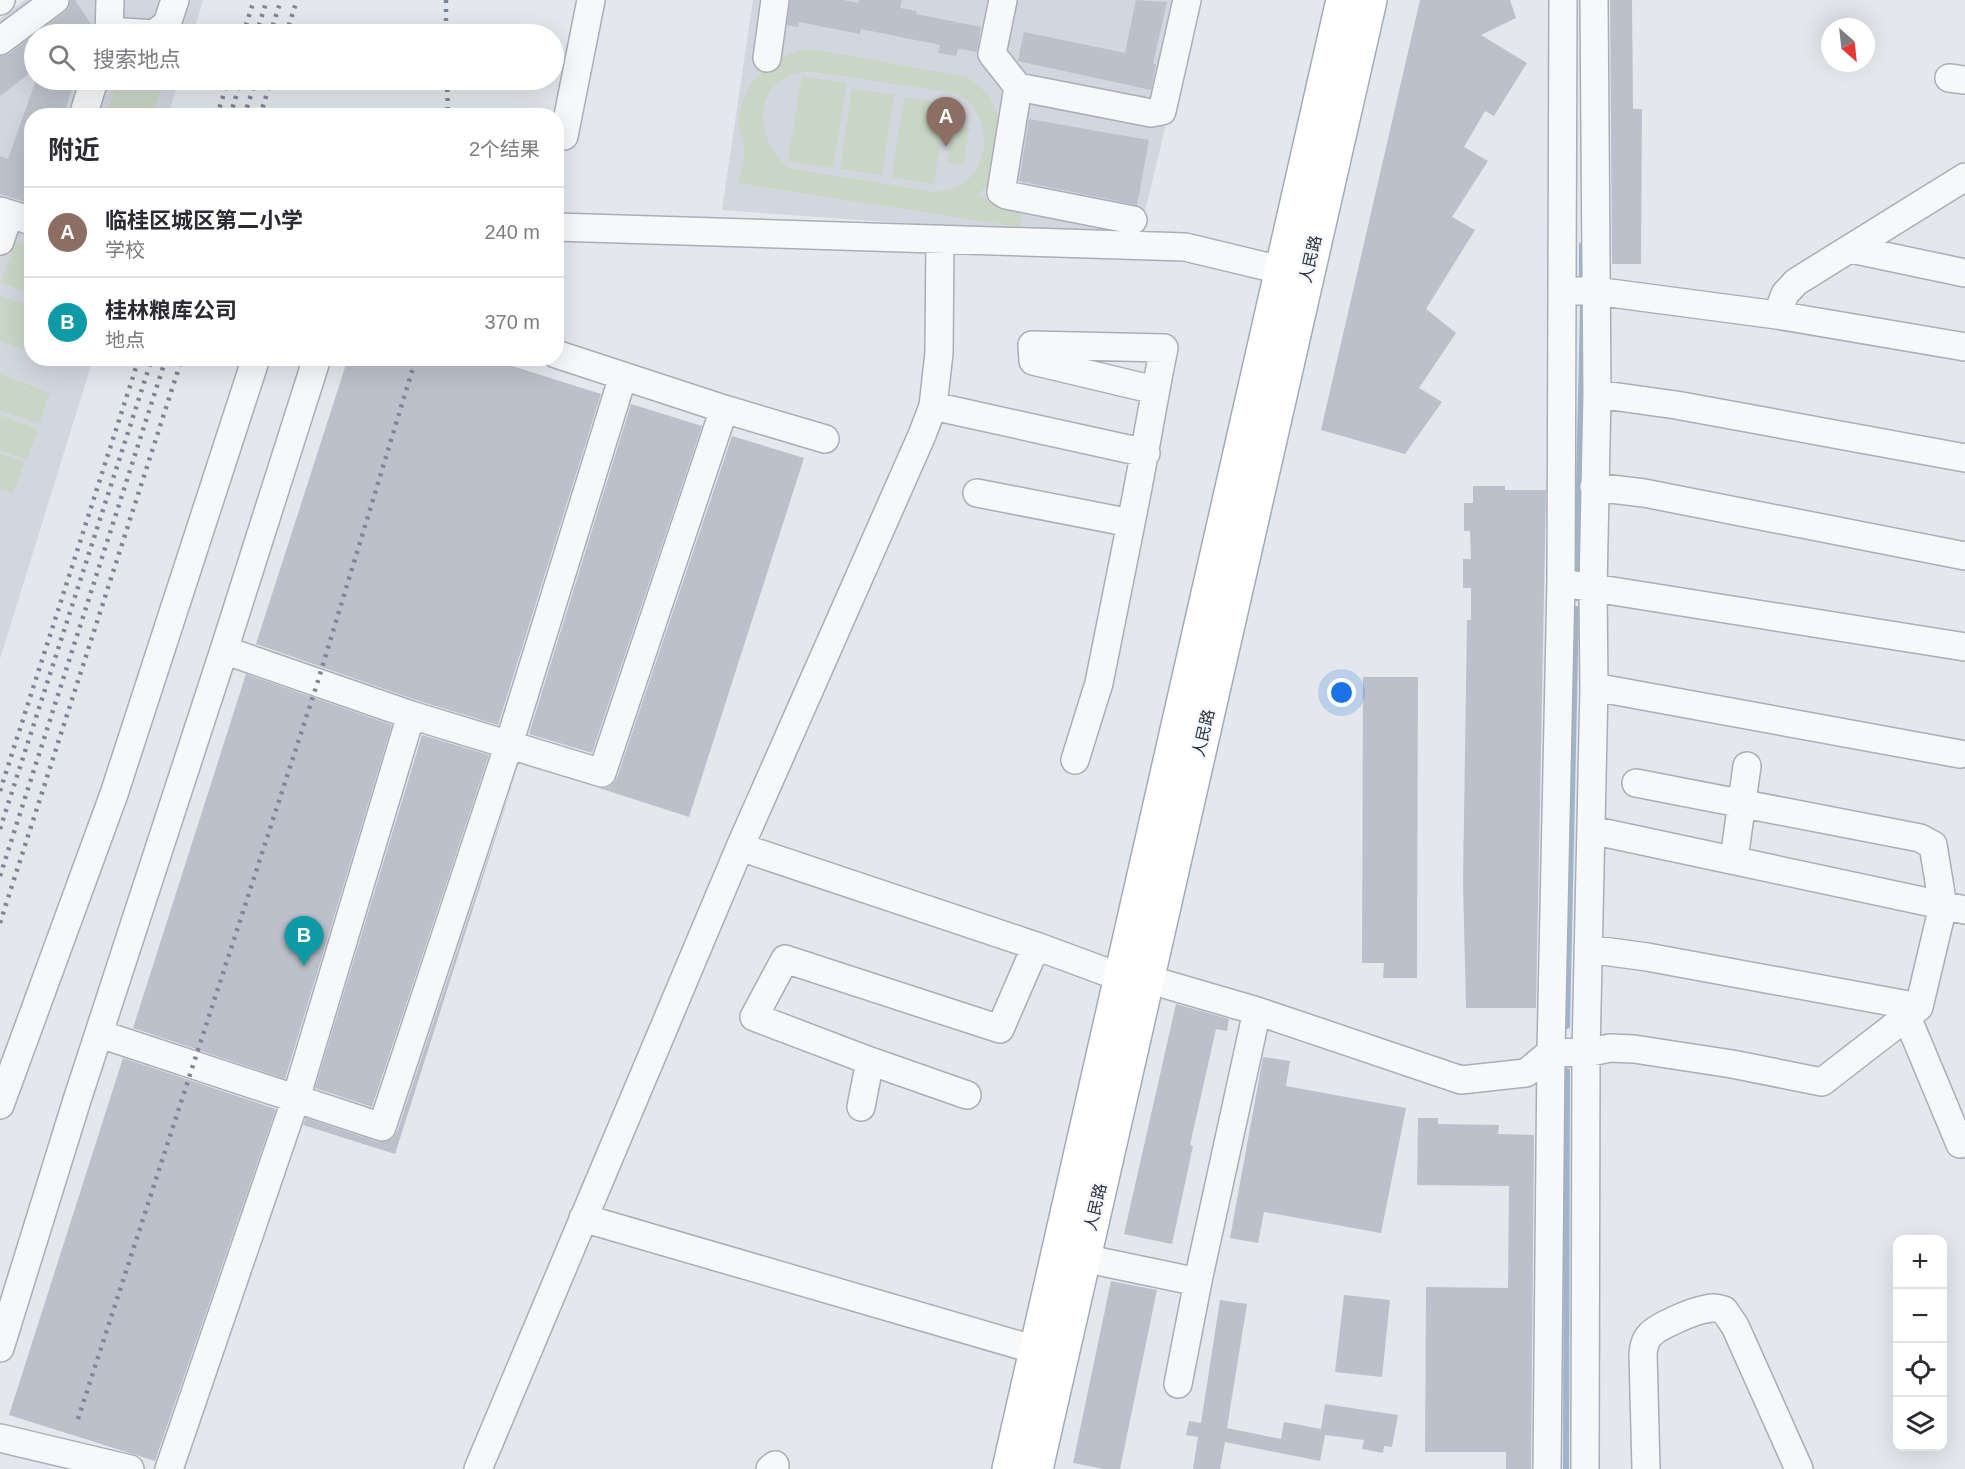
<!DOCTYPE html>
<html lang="zh">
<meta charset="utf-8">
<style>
body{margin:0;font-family:Arial,"Noto Sans SC",sans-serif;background:#f7f7f7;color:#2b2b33}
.controls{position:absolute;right:18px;bottom:18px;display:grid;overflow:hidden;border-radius:12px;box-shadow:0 6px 24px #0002}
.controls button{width:54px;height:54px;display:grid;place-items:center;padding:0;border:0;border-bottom:2px solid #e1e1e2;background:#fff;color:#2b2b33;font:30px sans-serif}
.compass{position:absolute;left:1821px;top:18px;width:54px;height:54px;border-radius:50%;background:#fff;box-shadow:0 6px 24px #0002;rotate:153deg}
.you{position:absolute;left:1342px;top:693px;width:21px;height:21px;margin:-15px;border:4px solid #fff;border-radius:50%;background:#1a73e8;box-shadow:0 0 0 9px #1a73e833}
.badge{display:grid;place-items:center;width:39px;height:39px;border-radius:50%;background:#db2777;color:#fff;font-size:20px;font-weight:700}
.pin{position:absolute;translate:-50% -50px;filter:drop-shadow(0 2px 3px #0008)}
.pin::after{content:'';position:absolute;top:32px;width:21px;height:18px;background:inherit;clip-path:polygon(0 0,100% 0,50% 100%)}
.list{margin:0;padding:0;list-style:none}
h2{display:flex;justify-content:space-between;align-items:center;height:78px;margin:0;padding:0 24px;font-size:26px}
h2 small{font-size:20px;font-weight:400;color:#7c7c81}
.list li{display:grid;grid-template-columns:39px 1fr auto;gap:18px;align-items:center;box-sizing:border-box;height:90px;padding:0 24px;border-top:2px solid #e1e1e2}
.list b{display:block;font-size:22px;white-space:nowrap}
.list p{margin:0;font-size:20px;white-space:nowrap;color:#7c7c81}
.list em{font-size:20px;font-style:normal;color:#7c7c81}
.icon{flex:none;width:33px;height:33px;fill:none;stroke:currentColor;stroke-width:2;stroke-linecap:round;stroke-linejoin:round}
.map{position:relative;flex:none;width:1965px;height:1469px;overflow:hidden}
.search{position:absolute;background:#fff;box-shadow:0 6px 24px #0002;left:24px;top:24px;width:540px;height:66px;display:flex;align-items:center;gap:15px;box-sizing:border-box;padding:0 21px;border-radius:33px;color:#7c7c81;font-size:22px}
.panel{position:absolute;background:#fff;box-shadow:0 6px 24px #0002;left:24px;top:108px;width:540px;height:258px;border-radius:24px}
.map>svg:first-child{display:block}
</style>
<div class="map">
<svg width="1965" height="1469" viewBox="0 0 1965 1469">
<rect width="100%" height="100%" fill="#e4e7ec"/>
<!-- built -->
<path fill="#d2d6de" d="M25,0h178l-10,34h-159v46h145l-11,35 -136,1v242l61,1 -93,300v-640z
M753,0h443l-58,240 -416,-30z"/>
<!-- green -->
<path fill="#c9d6c5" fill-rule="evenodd" d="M802,50h16l148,27 10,6 14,14 12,27 -13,60 -13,13 47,9 -3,21 -282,-44c2,-10 8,-26 6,-37 -1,-6 -4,-11 -5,-18 -1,-41 26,-67 63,-78zM808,71l147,22c34,15 39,65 11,88 -9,7 -21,10 -31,11l-146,-24c-38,-31 -37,-90 19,-97z
M802,76l45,7 -14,85 -45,-7z
M119,80h24l19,6 -10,29h-46z
M852,89l42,6 -12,80 -42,-6z
M904,97l43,6 -13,81 -42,-7z
M952,125l17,2 -5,38 -17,-3z
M15,242l16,5v46l-30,-10z
M0,296l31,10v46l-31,-11z
M0,374l50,19 -11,31 -39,-14z
M0,415l38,14 -11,31 -27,-10z
M0,453l25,9 -12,31 -13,-4z"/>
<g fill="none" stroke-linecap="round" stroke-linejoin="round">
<!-- stream -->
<path stroke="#9fb4cc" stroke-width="6" d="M1582,285v-40
M1577,575l6,-268
M1567,1026l9,-417
M1566,1469l1,-398"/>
</g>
<!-- building -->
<path fill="#bbc0ca" d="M70,0h5l18,27v7h-58l30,-22 4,-5z
M790,0h53l15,3 1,-3h43l-2,8 17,3 -1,3 65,13 -4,25 -19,-3 -2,7 -18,-3 2,-8 -79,-16 -1,5 -61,-12 -1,5 -11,-2z
M1136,0l31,2 -14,62h3l-5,26 -133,-29 6,-29 101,21z
M1420,0h90l6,18 -35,17 46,28 -33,53 -9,-5 -21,36 24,14 -36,56 23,13 -49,79 30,24 -37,55 23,14 -37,52 -84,-24z
M1610,0h22l1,109h9l-1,155h-29z
M34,35v35l-34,26v-40l9,-2z
M36,80h39l-12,36h-31v88l-32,-10v-38l8,3z
M1029,119l120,21 -12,65 -118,-24z
M348,358h139l114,36 -103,331 -82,-25 -160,-56z
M631,404l71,22 -110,327 -63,-19z
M732,436l72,22 -115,359 -90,-29h7l6,-3 5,-7z
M1473,486h32v4h41l-10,518h-70l-3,-126 4,-262h4v-32h-8v-29h8l-1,-28h-6v-28h9z
M246,674l146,51 -107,354 -152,-51z
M1363,677h55l-1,301h-34l1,-15h-22z
M422,735l67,20 -117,352 -57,-19z
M519,764l-124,390 -92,-29 3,-7 72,24h8l7,-4 4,-6z
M1176,1004l53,15 -2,12 -11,-2 -26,116 3,1 -21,98 -48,-10z
M1263,1057l27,4 -4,25 120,22 -25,125 -117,-21 -6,31 -28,-5z
M123,1058l153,51 -121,352 -146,-46z
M1418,1118h20v6l61,1 -1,9 36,1 -3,334h-25v-17h-81l1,-165 82,1 1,-102 -92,-1z
M1111,1281l46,9 -37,179h-16l-31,-6z
M1344,1295l46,5 -8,77 -47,-5z
M1220,1300l27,4 -20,124 54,11 3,-17 37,7 4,-25 73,11 -6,32 -8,-1 -1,7 -21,-4 2,-9 -39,-5 -5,26 -95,-19 -5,27h-27l5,-32 -12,-2 3,-14 12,2z"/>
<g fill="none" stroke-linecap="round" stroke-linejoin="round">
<defs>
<path id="minor" d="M1003,0l-11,54 26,33 133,26 11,-2 25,-111
M0,1l1,-1
M109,34l1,-34
M113,34l11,-2 30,2
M154,34l13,-10 8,-24
M0,41l55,-41
M767,58l8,-58
M1949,78l16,2
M1018,87l-17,105 5,3 127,25
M83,116l11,-36
M564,136l27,-136
M0,211l32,10
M556,227l629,20 96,23
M0,241l9,-27
M1851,249l114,24
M1578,291h17l182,24 188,32
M1777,315l8,-21 11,-12 169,-105
M556,354l168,55 101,30
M317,358l-93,292 187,65 191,58 122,-364
M1597,394l79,11 289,53
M933,406l213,47
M1594,487l50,6 321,63
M977,493l154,30c12,-58 21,-117 33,-175l-132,-3 1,16 122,29
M1575,585l390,62
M1594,687l366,67
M1075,760l24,-77 32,-160
M1591,830l374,80
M740,847l296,99 84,31
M1734,859l13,-93
M1588,949l59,8 272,50
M1147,979l110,32 204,69 65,-7 25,-21 35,1 24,-5 24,1 98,15 90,18 97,-75 24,-101 -10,-61 -13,-7 -284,-55
M1907,1017l53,127
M100,1034l282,93 127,-383 114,-368
M967,1095l-97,-34 -116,-44 31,-58 215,70 36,-83
M0,1105l114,-311 142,-436
M861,1107l9,-46
M583,1218l453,132
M1083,1258l115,24
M0,1348l77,-248 147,-450
M1178,1384l21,-108 58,-265
M0,1438l130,31
M169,1469l127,-371 115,-383
M478,1469l262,-622 182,-412 11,-29 6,-53 1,-114
M770,1469l5,-4
M1547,1469l4,-417 10,-470 2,-582
M1585,1469l1,-416 8,-366 -1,-99 4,-194 -3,-394
M1646,1469l-3,-116c1,-7 2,-13 7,-18 8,-9 43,-24 56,-26 6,-2 12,-1 18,1l11,16 64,143"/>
<path id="major" d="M1009,1469l334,-1469
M1036,1469l334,-1469"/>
</defs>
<!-- minor casing -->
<use href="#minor" stroke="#a9aeb7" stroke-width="30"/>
<!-- major casing -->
<use href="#major" stroke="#a3abb8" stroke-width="36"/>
<!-- minor -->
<use href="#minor" stroke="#f7f8fa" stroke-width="27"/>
<!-- major -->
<use href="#major" stroke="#fff" stroke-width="33"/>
<!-- rail -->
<path stroke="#7d8696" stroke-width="4.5" stroke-dasharray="3 6" stroke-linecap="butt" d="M446,0v34
M243,34l11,-34
M256,34l11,-34
M270,34l11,-34
M286,34l11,-34
M447,80l1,36
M217,116l11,-36
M230,116l11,-36
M244,116l12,-36
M260,116l11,-36
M0,791l139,-433
M0,829l152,-471
M0,876l166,-518
M0,923l182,-565
M78,1419l239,-735 99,-326"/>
</g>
<g text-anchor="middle" stroke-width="4.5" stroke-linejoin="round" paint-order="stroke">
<!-- street labels -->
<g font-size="16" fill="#2b3445" stroke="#f4f6f9">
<text transform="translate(1310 259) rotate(-77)" y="6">人民路</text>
<text transform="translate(1203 733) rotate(-77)" y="6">人民路</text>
<text transform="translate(1095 1207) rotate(-77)" y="6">人民路</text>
</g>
</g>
</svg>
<div class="controls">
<button>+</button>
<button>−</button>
<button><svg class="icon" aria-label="locate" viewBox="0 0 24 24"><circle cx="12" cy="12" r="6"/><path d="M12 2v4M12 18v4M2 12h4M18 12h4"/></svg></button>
<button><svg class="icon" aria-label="layers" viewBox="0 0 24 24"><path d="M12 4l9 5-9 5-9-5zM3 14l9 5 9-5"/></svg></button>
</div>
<svg class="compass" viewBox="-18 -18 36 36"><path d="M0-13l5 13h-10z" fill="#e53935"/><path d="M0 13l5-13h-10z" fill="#7c7c81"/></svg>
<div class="you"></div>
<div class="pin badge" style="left:946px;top:147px;background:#8d6e63">A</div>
<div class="pin badge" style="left:304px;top:966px;background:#0f9aa8">B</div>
<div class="search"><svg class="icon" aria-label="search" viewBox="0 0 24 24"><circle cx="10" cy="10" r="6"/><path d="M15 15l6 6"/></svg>搜索地点</div>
<section class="panel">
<h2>附近<small>2个结果</small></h2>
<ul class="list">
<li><span class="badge" style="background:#8d6e63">A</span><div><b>临桂区城区第二小学</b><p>学校</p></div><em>240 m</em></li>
<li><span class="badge" style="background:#0f9aa8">B</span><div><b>桂林粮库公司</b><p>地点</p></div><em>370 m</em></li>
</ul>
</section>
</div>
